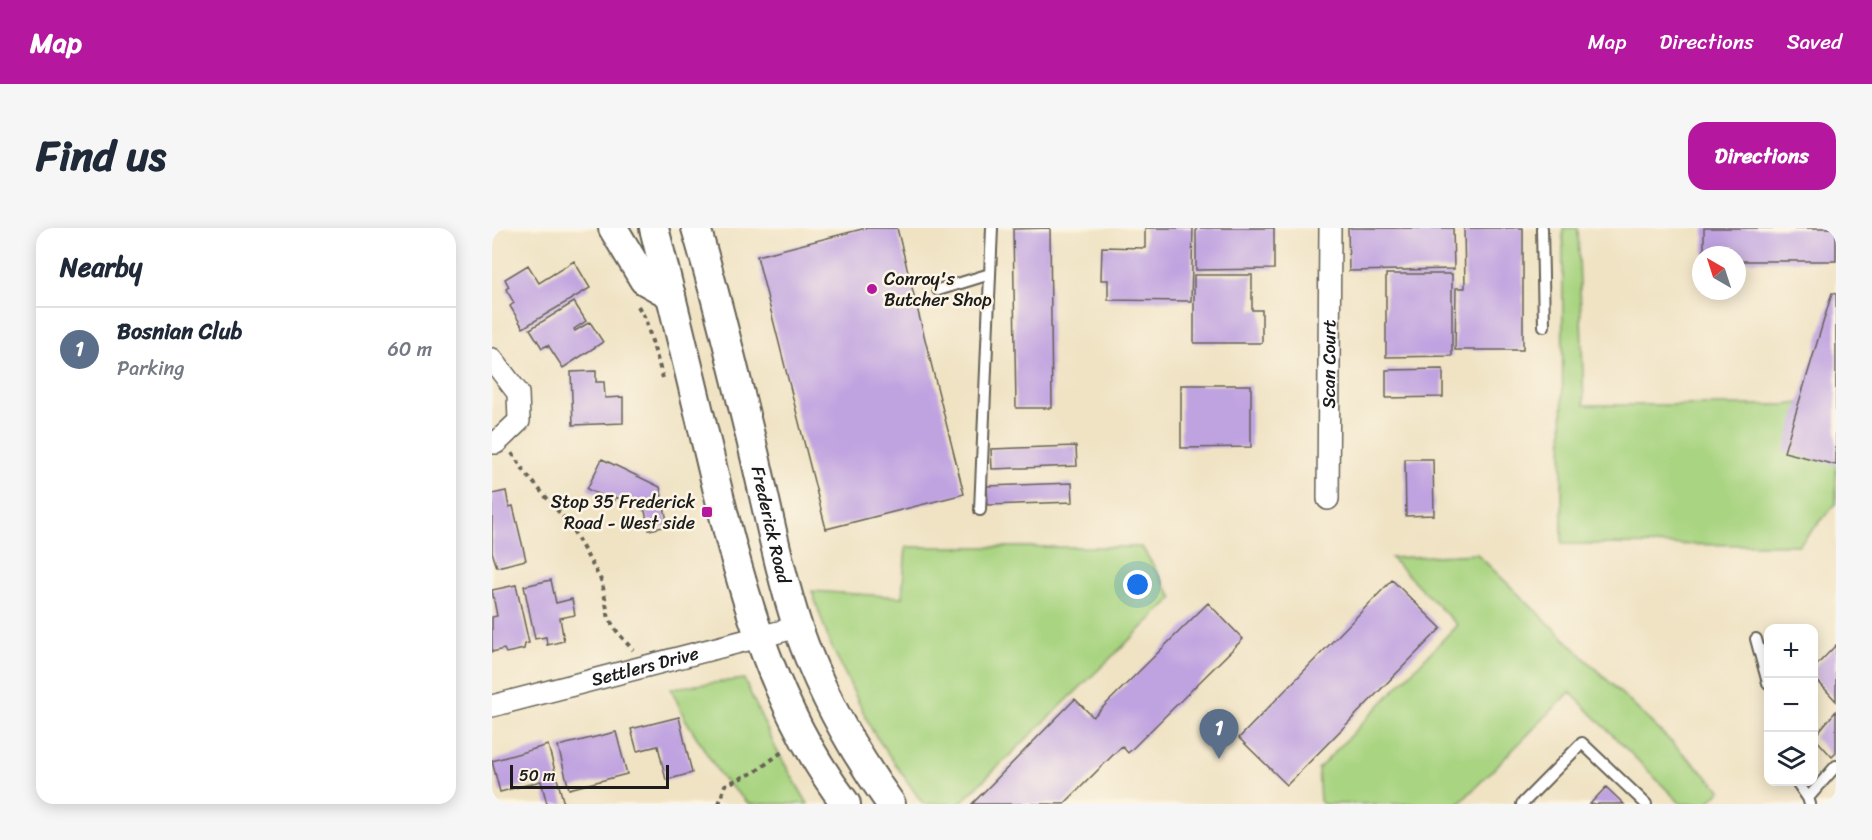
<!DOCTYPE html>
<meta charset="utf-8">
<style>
body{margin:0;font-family:Sriracha,sans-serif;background:#f6f6f7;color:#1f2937}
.controls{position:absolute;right:18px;bottom:18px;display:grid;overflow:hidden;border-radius:12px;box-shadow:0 3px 15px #0003}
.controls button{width:54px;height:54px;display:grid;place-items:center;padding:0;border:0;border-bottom:2px solid #e0e1e3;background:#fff;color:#1f2937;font:30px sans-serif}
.compass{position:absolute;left:1200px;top:18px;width:54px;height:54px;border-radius:50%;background:#fff;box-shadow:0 3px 15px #0003;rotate:321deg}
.scale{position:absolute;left:18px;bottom:15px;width:159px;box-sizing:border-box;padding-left:6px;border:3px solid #1c1c1c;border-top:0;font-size:16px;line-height:21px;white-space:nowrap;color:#1c1c1c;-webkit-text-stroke:4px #fcf5e5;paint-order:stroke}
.you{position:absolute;left:646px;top:357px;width:21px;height:21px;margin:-15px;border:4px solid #fff;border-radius:50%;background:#1a73e8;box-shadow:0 0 0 9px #1a73e833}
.badge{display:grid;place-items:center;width:39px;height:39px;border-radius:50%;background:#b5179e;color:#fff;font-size:20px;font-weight:700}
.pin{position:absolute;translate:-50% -50px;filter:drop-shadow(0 2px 3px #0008)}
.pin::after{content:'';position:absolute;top:32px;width:21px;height:18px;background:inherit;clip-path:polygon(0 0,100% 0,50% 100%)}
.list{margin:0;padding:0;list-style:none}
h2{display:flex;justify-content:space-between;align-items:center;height:78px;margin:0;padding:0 24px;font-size:26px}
h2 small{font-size:20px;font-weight:400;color:#747a83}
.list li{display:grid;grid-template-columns:39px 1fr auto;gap:18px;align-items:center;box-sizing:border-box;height:84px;padding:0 24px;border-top:2px solid #e0e1e3}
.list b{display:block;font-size:22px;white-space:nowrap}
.list p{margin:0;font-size:20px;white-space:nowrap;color:#747a83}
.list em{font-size:20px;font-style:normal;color:#747a83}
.icon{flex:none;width:33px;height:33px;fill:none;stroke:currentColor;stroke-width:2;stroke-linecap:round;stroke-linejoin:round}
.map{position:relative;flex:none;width:1344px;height:576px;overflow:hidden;border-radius:18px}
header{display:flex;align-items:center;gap:36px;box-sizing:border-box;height:84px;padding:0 30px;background:#b5179e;color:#fff}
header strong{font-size:28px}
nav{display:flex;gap:33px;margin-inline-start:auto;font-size:21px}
.intro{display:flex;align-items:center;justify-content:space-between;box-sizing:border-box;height:144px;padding:0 36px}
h1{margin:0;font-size:42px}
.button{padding:15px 27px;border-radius:18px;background:#b5179e;color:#fff;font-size:21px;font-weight:700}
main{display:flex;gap:36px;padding:0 36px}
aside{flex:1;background:#fff;border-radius:18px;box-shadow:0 3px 15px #0003}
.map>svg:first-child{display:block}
</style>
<header>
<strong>Map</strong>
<nav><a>Map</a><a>Directions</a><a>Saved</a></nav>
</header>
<div class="intro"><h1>Find us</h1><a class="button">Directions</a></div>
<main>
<aside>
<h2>Nearby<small></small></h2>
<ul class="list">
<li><span class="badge" style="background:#5c6f8a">1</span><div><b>Bosnian Club</b><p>Parking</p></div><em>60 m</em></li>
</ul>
</aside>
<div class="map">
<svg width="1344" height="576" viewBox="0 0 1344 576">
<rect width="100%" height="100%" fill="#fcf5e5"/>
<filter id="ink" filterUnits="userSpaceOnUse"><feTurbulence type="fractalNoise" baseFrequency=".0167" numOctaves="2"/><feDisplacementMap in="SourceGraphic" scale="12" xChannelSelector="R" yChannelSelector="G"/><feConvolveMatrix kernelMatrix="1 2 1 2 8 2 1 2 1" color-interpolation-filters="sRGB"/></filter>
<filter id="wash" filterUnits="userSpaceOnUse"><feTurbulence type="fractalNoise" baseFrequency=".008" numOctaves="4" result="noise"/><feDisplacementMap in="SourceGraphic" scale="24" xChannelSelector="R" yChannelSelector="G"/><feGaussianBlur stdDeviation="1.35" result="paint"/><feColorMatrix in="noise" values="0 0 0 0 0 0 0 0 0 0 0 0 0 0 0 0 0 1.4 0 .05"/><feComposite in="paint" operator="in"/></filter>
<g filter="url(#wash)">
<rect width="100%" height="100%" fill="#f0e3c4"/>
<!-- green -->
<path fill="#a9d481" stroke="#62784e" stroke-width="1.5" d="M1071,0h15l6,177h202l13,-2 37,62v39l-37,41 -237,-1z
M414,319h236l31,51 -214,206h-36l-50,-72 -44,-91 -17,-50 90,6z
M985,326l244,236 -14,14h-26l-111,-112 -111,112h-136l-3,-3 -2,-32 139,-144 -66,-67z
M252,451l32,70 32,55h-59l-27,-26 -38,-61 -13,-29z"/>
<g id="blocks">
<!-- building -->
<path fill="#bfa2e0" d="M374,0h31l67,266 -138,35 -69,-273z
M558,0l2,180h-36l-3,-179z
M653,0h48l-2,73 -83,-1v-20h-7l1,-33 43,1z
M704,0h78v41l-78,1z
M856,0h105l1,41 -105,2z
M972,0h59v122h-68l1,-62h9z
M1212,0h132v33h-99v-6h-33z
M82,33l16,27 -67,40 -13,-22 4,-3 -8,-14 3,-2 -4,-8 23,-14 11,18z
M894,46h66v82l-66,1z
M702,47h58v35h10v33h-68z
M1340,65l4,1v171l-52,-13z
M82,74l12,19 -12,8 1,2 15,-9 13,20 -40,26 -15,-23 -6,3 -12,-19z
M951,141v28l-57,1v-28z
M104,143v11h8l1,16 18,-1v26l-50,2 -2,-53z
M689,157h70v62l-70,1z
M584,218l1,20 -85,3 -1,-20z
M110,231l58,28 8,39 -19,4 -4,-19 -29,-14 -2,5 -27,-13z
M913,231h28l1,56 -28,1z
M580,255l1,19 -85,3 -1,-19z
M14,263l3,16 4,-1 13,54 -29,7 -5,-15v-58z
M59,352l5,23 16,-4 3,16 -15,3 4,23 -17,4 -1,-8 -11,2 -11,-53z
M900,352l49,48 -154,157 -48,-47z
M24,357l13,58 -4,1 -1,5 -18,4 -2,-4 -12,3v-35l5,-1 -5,-26z
M716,375l35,36 -115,114 -6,-7 -58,58h-92l103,-105 18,18z
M1344,417v56l-22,-24v-9z
M1344,483v42l-4,4 -18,-20z
M187,489l13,56 -26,7 -8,-34 -21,5 -6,-22z
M124,504l11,42 -58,15 -11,-43z
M56,517l16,59h-17l-6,-23 -41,11 -8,-31z
M1114,559l18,17h-34z"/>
</g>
</g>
<g filter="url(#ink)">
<use href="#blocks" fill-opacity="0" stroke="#666257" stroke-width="1.5"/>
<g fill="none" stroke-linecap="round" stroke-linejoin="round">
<defs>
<path id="service" d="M1050,0l2,98
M446,62l52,-16
M488,282l12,-282
M1264,411l12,44
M1305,554l11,16
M1030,576l60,-61 64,61
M1318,576l-2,-6 28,-32"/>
<g id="minor">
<path d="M0,131l26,34 1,28 -23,22h-4"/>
<path id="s1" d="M836,271l2,-271"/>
<path id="s2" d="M0,478l306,-79"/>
</g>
<g id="secondary">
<path d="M121,0l31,52 27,15"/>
<path d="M162,0c19,75 37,151 55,226 29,122 60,249 137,350"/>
<path id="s3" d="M204,0c22,74 40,149 58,224 14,59 25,119 44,176 22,63 54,122 93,176"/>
</g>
</defs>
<!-- service casing -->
<use href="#service" stroke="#666257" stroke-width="14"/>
<!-- minor casing -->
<use href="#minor" stroke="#666257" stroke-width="24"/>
<!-- secondary casing -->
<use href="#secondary" stroke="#666257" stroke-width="32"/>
<!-- path -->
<path stroke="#666257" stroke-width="4" stroke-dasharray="4.5 4.5" stroke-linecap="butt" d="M146,78l7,12 18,60
M20,225l15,22 43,50 32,57 7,37 9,14 15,17
M227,576l6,-19 30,-13 27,-20"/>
<!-- service -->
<use href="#service" stroke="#fff" stroke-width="10"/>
<!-- minor -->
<use href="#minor" stroke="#fff" stroke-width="21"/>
<!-- secondary -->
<use href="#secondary" stroke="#fff" stroke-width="28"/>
</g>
</g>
<!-- markers -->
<g fill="#b5179e" stroke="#fcf5e5" stroke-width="2">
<circle cx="380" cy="61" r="6"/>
<rect x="209" y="278" width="12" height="12" rx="3"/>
</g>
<g text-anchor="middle" stroke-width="5" stroke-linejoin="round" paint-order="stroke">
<!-- poi labels -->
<g font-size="18" fill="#1c1c1c" stroke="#fcf5e5" text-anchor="start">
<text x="392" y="57">Conroy's<tspan x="392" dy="21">Butcher Shop</tspan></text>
<text x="203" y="280" text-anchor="end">Stop 35 Frederick<tspan x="203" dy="21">Road - West side</tspan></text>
</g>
<!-- street labels -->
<g font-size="18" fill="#1c1c1c" stroke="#fcf5e5">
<text dy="6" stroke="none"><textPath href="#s1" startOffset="135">Scan Court</textPath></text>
<text dy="6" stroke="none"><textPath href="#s3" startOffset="306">Frederick Road</textPath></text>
<text dy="6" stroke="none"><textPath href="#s2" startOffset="158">Settlers Drive</textPath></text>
</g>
</g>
</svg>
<div class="controls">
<button>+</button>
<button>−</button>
<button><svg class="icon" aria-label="layers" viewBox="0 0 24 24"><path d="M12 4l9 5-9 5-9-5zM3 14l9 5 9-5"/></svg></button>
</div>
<svg class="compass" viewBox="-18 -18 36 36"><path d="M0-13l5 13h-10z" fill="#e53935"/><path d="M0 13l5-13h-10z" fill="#747a83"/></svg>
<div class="scale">50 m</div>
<div class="you"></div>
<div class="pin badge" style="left:727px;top:531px;background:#5c6f8a">1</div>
</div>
</main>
